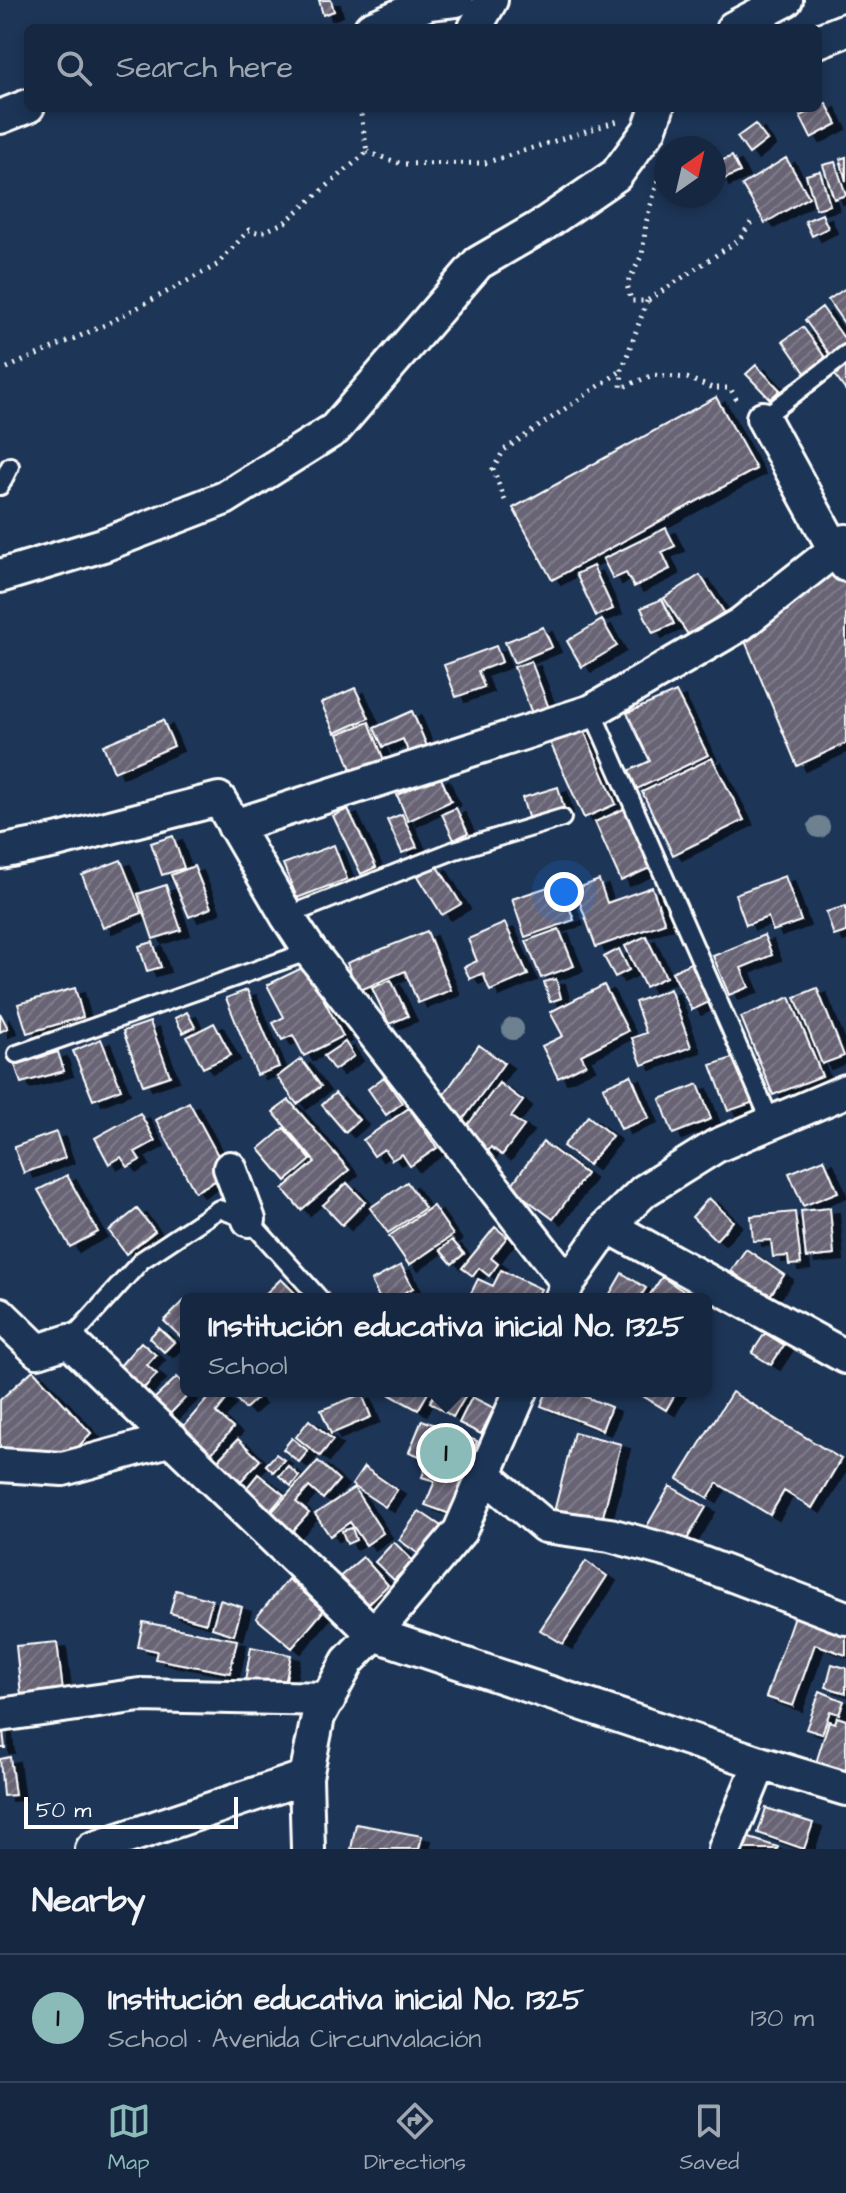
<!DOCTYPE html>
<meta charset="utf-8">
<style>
body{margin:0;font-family:"Architects Daughter",sans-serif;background:#1f3048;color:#f1f3f6}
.compass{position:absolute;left:654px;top:136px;width:72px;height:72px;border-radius:50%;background:#162841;box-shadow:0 4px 12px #0003;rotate:34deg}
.scale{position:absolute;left:24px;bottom:20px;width:214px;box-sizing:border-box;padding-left:8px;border:4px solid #fff;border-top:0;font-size:22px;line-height:28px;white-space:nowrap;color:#fff;-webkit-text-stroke:6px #1d3557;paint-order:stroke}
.you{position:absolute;left:564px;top:892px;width:28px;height:28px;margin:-20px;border:6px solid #fff;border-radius:50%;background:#1a73e8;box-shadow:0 0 0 12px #1a73e833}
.badge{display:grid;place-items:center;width:52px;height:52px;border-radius:50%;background:#8bbbb9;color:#111;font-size:26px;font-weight:700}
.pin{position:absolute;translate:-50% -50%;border:4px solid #fff;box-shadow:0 2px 8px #0006}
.popup{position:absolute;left:180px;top:1293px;width:532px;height:104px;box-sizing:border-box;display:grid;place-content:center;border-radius:12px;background:#162841;filter:drop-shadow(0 2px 6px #0005);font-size:26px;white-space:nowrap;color:#9ea6b1}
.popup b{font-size:30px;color:#f1f3f6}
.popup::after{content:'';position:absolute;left:50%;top:100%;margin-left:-16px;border:16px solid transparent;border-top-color:#162841}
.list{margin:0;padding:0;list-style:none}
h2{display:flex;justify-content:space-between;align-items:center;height:104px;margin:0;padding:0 32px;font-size:34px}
h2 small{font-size:26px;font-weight:400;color:#9ea6b1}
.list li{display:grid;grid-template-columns:52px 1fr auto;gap:24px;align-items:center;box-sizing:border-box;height:128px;padding:0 32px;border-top:2px solid #35445a}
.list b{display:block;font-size:30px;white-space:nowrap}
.list p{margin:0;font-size:26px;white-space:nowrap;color:#9ea6b1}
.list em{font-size:26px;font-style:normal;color:#9ea6b1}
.icon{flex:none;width:44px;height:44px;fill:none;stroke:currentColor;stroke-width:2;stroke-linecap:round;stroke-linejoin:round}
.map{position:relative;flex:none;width:846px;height:1849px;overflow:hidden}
.search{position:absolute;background:#162841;box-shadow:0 4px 12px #0003;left:24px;right:24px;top:24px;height:88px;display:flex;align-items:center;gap:20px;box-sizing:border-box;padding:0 28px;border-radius:12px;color:#9ea6b1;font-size:30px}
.sheet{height:232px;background:#162841}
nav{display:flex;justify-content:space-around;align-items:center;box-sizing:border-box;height:112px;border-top:2px solid #35445a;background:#162841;font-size:22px;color:#9ea6b1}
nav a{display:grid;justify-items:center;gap:4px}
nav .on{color:#8bbbb9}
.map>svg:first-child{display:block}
</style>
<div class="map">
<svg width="846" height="1849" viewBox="0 0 846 1849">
<defs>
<pattern id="building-hatch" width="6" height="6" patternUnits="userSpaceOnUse" patternTransform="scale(2)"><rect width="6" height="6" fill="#686474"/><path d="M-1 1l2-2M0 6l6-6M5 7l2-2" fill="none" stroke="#7f7b89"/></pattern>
<filter id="shadow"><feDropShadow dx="9" dy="5" stdDeviation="0" flood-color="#0009"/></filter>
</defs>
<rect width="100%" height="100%" fill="#1d3557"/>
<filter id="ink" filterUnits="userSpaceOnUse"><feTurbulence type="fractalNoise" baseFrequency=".0125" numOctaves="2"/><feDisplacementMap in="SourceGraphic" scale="16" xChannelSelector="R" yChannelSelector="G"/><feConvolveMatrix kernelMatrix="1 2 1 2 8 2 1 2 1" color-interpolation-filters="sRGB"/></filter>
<g filter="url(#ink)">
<!-- building -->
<path fill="url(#building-hatch)" stroke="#fff" stroke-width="2" filter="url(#shadow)" d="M319,0h12l3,11 -11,4z
M826,103l11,21 -26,14 -11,-22z
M755,124l12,16 -18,14 -12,-17z
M732,156l8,16 -20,9 -6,-17z
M846,157v24l-6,-22z
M786,158l23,39 -44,26 -23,-38z
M835,162l11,33 -12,4 -11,-34z
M820,171l10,34 -14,4 -10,-34z
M822,214l6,14 -16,8 -7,-15z
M846,288v38l-18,-26z
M822,307l24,34v2l-16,12 -25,-35z
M803,327l26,36 -21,14 -25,-36z
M846,363v28l-13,-18z
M756,365l24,25 -10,9 -24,-25z
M716,397l40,72 -204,111 -39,-72z
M666,528l9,18 -13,6 8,17 -36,18 -8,-14 -13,6 -10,-20z
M831,563l15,21v159l-49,23 -54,-130z
M593,566l20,43 -17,7 -20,-42z
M700,575l24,37 -35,24 -25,-38z
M662,599l12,25 -21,9 -12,-25z
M602,620l15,26 -35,21 -15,-26z
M543,627l9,20 -38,16 -9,-21z
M496,646l6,16 -24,9 6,16 -28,10 -12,-32z
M531,661l19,50 -17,5 -19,-49z
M355,688l14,30 -34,15 -14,-30z
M676,692l32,63 -71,34 -9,-18 22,-10 -23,-48z
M412,711l17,40 -18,7 -8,-19 -20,8 -9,-19z
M163,720l11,26 -60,26 -11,-27z
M369,722l16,41 -32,12 -15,-41z
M582,726l34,78 -32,14 -35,-78z
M712,758l32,62 -71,35 -31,-63z
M440,776l11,25 -43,20 -11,-26z
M558,787l6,21 -35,12 -7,-22z
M628,807l26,59 -33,15 -26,-59z
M456,808l12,25 -14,7 -12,-26z
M348,809l28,58 -15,7 -28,-58z
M402,814l15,33 -15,6 -15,-33z
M173,836l11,32 -22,7 -11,-32z
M334,845l13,34 -50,19 -14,-34z
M121,860l21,53 -39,15 -21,-53z
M437,865l24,39 -19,11 -24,-39z
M194,866l17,42 -22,9 -18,-42z
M785,876l16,45 -28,10 -5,-14 -22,8 -11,-31z
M599,880l8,23 45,-16 13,36 -69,24 -21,-58z
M560,883l14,37 -49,17 -13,-38z
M166,885l15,45 -28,9 -15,-45z
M846,906v26l-12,4 -8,-24z
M505,923l23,52 -38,16 -7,-18 -13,6 -6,-12 13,-6 -9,-22z
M559,929l15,37 -33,12 -15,-37z
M427,931l24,59 -33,13 -13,-32 -47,20 -11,-28z
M764,935l8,20 -31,13 8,19 -20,8 -16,-39z
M646,936l20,41 -21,10 -20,-41z
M153,942l8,25 -14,4 -8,-25z
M619,949l10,21 -14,7 -11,-20z
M692,962l19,39 -19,9 -20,-38z
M306,966l37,70 -39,20 -11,-21 -11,5 -9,-17 11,-6 -17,-32z
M556,979l5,19 -11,4 -6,-20z
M391,980l17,36 -19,8 -17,-36z
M604,985l24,46 -47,24 5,9 -28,14 -16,-32 21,-10 -13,-24z
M75,988l8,29 -56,16 -9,-29z
M817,988l27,68 -22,8 -27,-67z
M670,989l21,58 -49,18 -10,-27 14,-5 -11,-31z
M247,990l32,77 -22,8 -31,-77z
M790,997l32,79 -49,19 -32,-78z
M187,1012l8,15 -12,6 -8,-15z
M0,1013l8,15 -8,4z
M150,1022l20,54 -27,9 -20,-54z
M214,1023l17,32 -28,13 -16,-31z
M101,1039l20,50 -28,11 -20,-49z
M345,1042l9,14 -20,14 -10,-14z
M479,1045l25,18 -42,58 -24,-18z
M58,1052l6,19 -43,12 -6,-18z
M738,1056l16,46 -26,9 -17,-46z
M301,1059l20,27 -24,18 -20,-27z
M631,1075l18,43 -28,11 -18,-42z
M384,1077l18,26 -16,12 -18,-26z
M499,1083l24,18 -12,16 13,9 -22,29 -11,-8 -4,6 -26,-19z
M698,1084l13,35 -38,15 -13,-35z
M335,1093l24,27 -14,12 -23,-27z
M289,1100l60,70 -48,40 -18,-21 32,-27 -42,-50z
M189,1102l39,72 -33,18 -39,-72z
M409,1108l28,40 -27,18 -8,-12 -10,6 -8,-11 -10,7 -11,-16z
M140,1113l15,28 -20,11 5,8 -12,7 -7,-10 -12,7 -14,-26z
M588,1116l24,20 -24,29 -25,-19z
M284,1128l27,32 -25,21 -27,-32z
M56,1132l9,26 -41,15 -10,-26z
M543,1142l43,32 -33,45 -43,-32z
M824,1159l14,33 -35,14 -14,-33z
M67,1175l31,57 -28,15 -32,-57z
M407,1182l18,26 -37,25 -18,-25z
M347,1183l18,19 -23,23 -19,-20z
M709,1198l24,23 -17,19 -24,-23z
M433,1206l20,29 -44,30 -20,-29z
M830,1208l4,47 -28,3 -5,-47z
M137,1209l18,22 -29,23 -17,-23z
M795,1212l6,52 -12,1 -1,-9 -15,1 -2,-17 -18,1 -2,-25z
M495,1227l12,10 -16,21 7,6 -9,12 -10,-8 -6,8 -11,-8z
M452,1240l12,14 -12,10 -12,-14z
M746,1249l38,26 -15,22 -38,-26z
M401,1265l12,23 -20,11h-13l-9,-18z
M501,1270l40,19 -5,10h-68l10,-20 15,7z
M622,1273l24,15 -7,11h-32z
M662,1277l30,20 -2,2h-43z
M281,1279l20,20h-41z
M184,1301l2,2v39l-22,-21z
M159,1328l15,14 -10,10 -15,-14z
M765,1333l19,12 -13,20 -19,-12z
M141,1342l15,13 -9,10 10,9 -13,14 -25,-21z
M33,1370l58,63 -22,24 -69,-4v-53z
M177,1377l9,9v5l5,1 -24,25 -15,-16z
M214,1391h3l10,8 -11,14 17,15 -22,26 -29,-26z
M236,1391h13l7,8 -11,10 -13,-15z
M383,1391h46l-11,19z
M437,1391h19l9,6 -12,20 -23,-15z
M547,1391h24l40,16 -9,23 -61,-24z
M639,1391h38l-11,19 -28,-17z
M732,1392l109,67 -29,49 -28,-17 -14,24 -53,-32 -9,15 -30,-19z
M362,1394l9,23 -40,17 -10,-24z
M472,1397l22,11 -13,26 -22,-11z
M309,1420l24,20 -13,16 -24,-19z
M422,1420l55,21 -12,32 -56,-21z
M574,1432l47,12 -22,88 -47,-12z
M292,1438l16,13 -9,11 -16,-13z
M238,1439l22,21 -19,21 -23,-21z
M276,1454l8,6 -11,12 -7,-7z
M318,1461l21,19 -16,19 -14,-12 -13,15 13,11 -19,21 -21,-19z
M428,1461l36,14 -14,39 -25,-9 10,-24 -13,-4z
M288,1466l11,10 -8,10 -12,-10z
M364,1467l33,23 -12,17 -33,-22z
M258,1474l26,21 -13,15 -26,-20z
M670,1486l36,21 -23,39 -36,-20z
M354,1488l29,45 -17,12 -16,-23 -20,14 -15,-22z
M419,1511l25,17 -21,29 -24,-17z
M352,1528l4,12 -9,4 -5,-13z
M394,1542l19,19 -19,19 -19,-18z
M363,1557l25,28 -24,23 -27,-29z
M586,1561l21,15 -44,68 -23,-14z
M288,1579l36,31 -32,38 -36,-30z
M176,1590l36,10 -6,23 -36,-10z
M220,1600l22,7 -8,28 -22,-7z
M795,1613l51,18v24l-31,-11 -22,62 -27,-9z
M143,1622l94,18 -7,33 -75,-14 2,-8 -19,-4z
M57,1642l6,49 -42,4 -5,-49z
M251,1647l40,8 -7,34 -39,-8z
M832,1664l14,4v25l-20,-6z
M820,1691l24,10 -5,13 -9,-3 -8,23 -16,-5z
M837,1717l9,3v53l-30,-10 13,-42 6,2z
M2,1722l3,26h-5v-25z
M10,1757l5,38 -12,1 -3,-37z
M766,1808l47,15 -9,26 -46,-16z
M356,1824l66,12 -3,13h-68z
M740,1835l38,12 -1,2h-42z"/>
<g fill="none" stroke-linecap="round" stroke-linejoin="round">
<defs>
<path id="service" d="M763,418l83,-64
M0,486l10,-20
M592,711l179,411
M287,916l168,-66 107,-32
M17,1054l293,-103
M69,1341l73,-81 77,-51 30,11 71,79"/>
<path id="minor" d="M371,28l58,-25 27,-3
M475,28l16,-28
M733,28l53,-28
M818,41l28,-11
M0,117l28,-11
M763,418l72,132 11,15
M0,576l103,-31 122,-47 110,-69 143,-166 62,-36 76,-52 33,-45 8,-22
M234,826l358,-115 149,-87 105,-83
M0,852l56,-11 163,-42 68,117 23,35 258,332
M230,1168l19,52
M608,1226l238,131
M561,1299l7,-16 40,-57 36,-35 72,-45 130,-55
M0,1314l38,37 31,-10 305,293 386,129 86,26
M0,1465l63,4 109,-30
M485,1475l60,51 65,9 62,17 174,66
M0,1715l140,-20 189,4
M92,1849l214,-72
M308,1849l-2,-72 12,-60 30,-56 26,-27 86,-103 61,-140
M725,1849l35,-86"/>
</defs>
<!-- service casing -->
<use href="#service" stroke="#fff" stroke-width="22"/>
<!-- minor casing -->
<use href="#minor" stroke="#fff" stroke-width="38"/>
<!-- path -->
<path stroke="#fff" stroke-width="5" stroke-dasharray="2 6" stroke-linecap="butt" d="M367,152l35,12 83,-1 133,-42
M662,165l-16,58 -4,32 -15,29 4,17h16l92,-61 15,-22
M647,301l-25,69 -1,18 32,-13 34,3 25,10h18l9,16
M7,368l98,-43 112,-60 32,-35 12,3 24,-11 82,-70 -7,-44
M505,500l-12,-31 11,-19 117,-79"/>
<!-- service -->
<use href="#service" stroke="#1d3557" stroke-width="16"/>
<!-- minor -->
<use href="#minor" stroke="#1d3557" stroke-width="32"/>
</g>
<!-- trees -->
<g fill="#6d8191">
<circle cx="819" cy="827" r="11"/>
<circle cx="513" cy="1029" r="11"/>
</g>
</g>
</svg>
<svg class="compass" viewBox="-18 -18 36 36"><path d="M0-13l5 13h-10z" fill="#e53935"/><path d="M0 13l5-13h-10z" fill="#9ea6b1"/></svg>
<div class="scale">50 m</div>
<div class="you"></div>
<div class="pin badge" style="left:446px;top:1453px">1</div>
<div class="popup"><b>Institución educativa inicial No. 1325</b>School</div>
<div class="search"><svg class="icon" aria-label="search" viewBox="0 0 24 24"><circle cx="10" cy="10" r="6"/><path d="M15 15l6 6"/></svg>Search here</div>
</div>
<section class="sheet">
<h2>Nearby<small></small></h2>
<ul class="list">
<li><span class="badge">1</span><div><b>Institución educativa inicial No. 1325</b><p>School · Avenida Circunvalación</p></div><em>130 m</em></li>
</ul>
</section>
<nav>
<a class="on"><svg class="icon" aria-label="map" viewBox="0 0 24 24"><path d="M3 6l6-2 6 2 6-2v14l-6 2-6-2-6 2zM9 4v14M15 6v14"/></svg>Map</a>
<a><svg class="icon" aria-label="directions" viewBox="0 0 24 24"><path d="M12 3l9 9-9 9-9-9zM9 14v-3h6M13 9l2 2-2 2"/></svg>Directions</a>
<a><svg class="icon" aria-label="saved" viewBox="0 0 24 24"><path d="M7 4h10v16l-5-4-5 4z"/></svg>Saved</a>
</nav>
